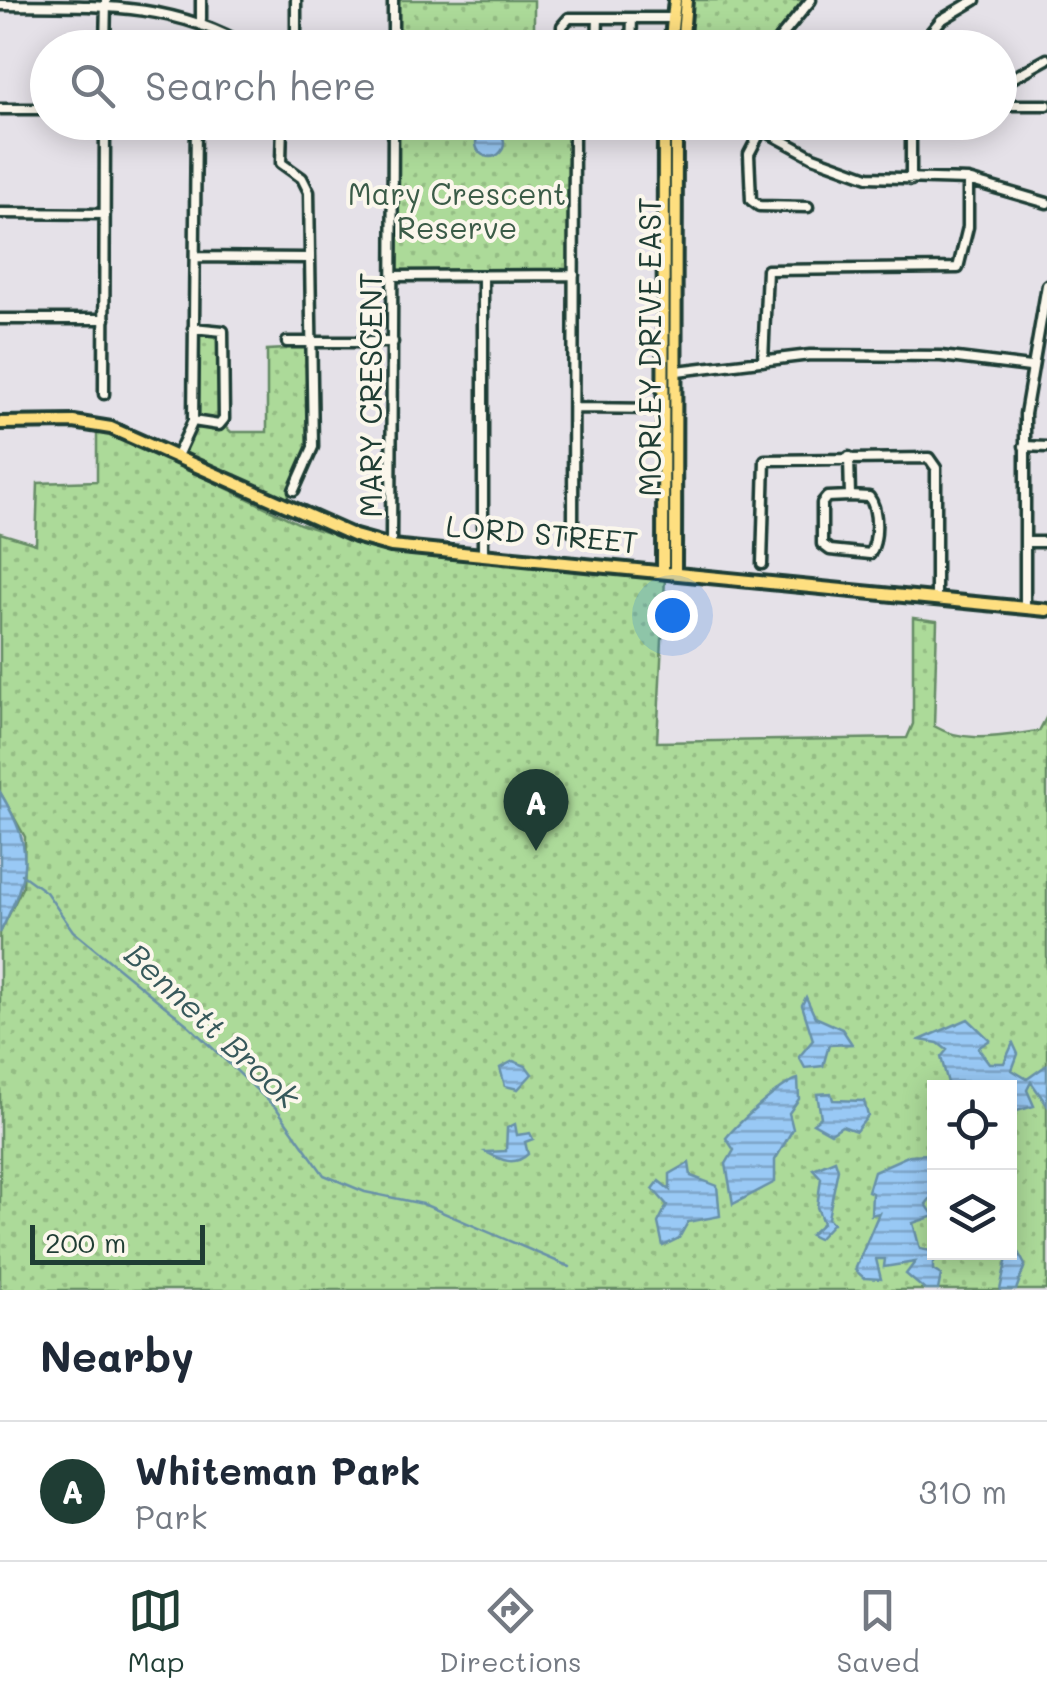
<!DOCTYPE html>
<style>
body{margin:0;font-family:Mali,sans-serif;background:#f2f2f3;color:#1f2937}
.controls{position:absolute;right:30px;bottom:30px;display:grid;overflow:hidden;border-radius:0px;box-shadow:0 5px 25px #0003}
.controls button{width:90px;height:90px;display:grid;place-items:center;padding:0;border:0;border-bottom:2px solid #e0e1e3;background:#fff;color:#1f2937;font:50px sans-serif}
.scale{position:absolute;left:30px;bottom:25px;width:175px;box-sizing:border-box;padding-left:10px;border:5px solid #1f3d34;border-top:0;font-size:28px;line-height:35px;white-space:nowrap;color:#1f3d34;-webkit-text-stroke:8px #fbf7ec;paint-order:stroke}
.you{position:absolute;left:672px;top:615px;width:35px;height:35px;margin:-25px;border:8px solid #fff;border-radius:50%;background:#1a73e8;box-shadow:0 0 0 15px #1a73e833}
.badge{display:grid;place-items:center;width:65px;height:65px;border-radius:50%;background:#1f3d34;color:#fff;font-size:32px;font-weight:700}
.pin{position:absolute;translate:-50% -82px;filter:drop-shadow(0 2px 5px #0008)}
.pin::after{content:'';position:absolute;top:52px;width:35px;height:30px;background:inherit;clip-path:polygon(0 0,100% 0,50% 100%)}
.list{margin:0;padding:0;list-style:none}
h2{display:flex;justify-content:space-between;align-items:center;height:130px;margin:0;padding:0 40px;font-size:42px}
h2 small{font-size:32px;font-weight:400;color:#747a83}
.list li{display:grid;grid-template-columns:65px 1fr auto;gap:30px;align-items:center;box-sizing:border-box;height:140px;padding:0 40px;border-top:2px solid #e0e1e3}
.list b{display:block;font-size:38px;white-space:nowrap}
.list p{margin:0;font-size:32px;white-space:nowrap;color:#747a83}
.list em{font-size:32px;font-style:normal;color:#747a83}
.icon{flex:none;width:55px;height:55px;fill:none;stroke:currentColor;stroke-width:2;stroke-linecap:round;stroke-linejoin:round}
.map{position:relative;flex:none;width:1047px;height:1290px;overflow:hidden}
.search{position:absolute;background:#fff;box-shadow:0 5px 25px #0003;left:30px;right:30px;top:30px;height:110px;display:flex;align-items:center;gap:25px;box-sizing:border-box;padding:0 35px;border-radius:55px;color:#747a83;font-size:38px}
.sheet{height:270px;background:#fff}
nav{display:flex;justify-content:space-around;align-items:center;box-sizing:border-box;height:140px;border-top:2px solid #e0e1e3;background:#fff;font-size:28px;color:#747a83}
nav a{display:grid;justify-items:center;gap:5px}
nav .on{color:#1f3d34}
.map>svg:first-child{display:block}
</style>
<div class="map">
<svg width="1047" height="1290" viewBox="0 0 1047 1290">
<defs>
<pattern id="park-dots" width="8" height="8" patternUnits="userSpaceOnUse" patternTransform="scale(2.5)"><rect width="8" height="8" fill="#acda99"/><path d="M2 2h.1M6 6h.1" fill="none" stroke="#94bc84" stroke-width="1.8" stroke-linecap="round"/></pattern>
<pattern id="water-rules" width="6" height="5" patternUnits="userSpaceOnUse" patternTransform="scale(2.5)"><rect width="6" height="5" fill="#99c9f5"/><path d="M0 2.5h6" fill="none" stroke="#7ca4c7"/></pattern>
</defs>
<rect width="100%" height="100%" fill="#e5e1e8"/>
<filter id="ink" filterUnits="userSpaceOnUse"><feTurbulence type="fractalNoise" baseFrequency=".01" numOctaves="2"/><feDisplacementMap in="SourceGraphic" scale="20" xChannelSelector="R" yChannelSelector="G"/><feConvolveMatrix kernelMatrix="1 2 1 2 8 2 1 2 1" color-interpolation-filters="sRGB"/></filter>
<g filter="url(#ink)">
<!-- park -->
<path fill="url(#park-dots)" stroke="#668c66" stroke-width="2.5" fill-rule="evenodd" d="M393,0h141v47h-141z
M693,0h115l-36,47 -84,1z
M393,123h181v152l-181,1z
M193,328h29l1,96 8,8h36v-82l19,-1 1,-7h21l5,105 -29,57 -107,-48 16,-35z
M97,433h16l187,91 82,26 283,28 -8,164 250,-4 6,-14v-106l24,3 -3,105c32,19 71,9 105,5l8,-15v574h-1047v-357l23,-47 2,-49 -25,-45v-259l36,11 2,-61 59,-2zM934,1088h76v164h-76z"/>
<!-- water -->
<path fill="url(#water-rules)" stroke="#6891a8" stroke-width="2.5" d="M476 143a14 14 0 1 1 28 0a14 14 0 1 1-28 0Z
M0,792c36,60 29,81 0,141z
M806,997l9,20 27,12 10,15 -23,1 -6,21 -18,2 -6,-11 14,-17 -11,-35z
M968,1019l22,21 -12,8 11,15h15l9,-20 5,11 -6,16 15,9 20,-14v40l-16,-23 -4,8 7,16 -24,7v-25l-61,-1 -8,-30 6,-7 -9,-7 -18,-3z
M513,1061l13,5 6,8 -14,15 -13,-3 -5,-18z
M798,1079l1,20 -10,14 4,16 -18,31v22l-42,22 -7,-40 8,-14 -8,-12c11,-14 56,-55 72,-59z
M831,1093l2,7 31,1 4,15 -12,15 -14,-5 -11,7 -18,-10 8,-6 -4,-23z
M515,1124l2,11 13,-2 3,6 -8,3 3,12c-14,13 -27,6 -42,-2l20,-1 1,-23z
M929,1154l5,3v37l-8,10 8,12 -21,7 7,26 22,4 -9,10v7l8,5 -3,15h-13l-19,-16 9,-12 -31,5 1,-8h-9l5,20 -17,-1 -9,-8 24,-57 -8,2 1,-22 -4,-2 6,-20 36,-16z
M835,1160l3,9 -10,49 5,5 -15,16 -8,-4 13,-12 -6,-16 4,-29 -8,-9z
M689,1163l2,13 26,10 3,30 -32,6 -9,16 -16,8 -5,-23 9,-18 -14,-16 6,-8 11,9v-16z
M1011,1239l14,26 -9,25h-16z"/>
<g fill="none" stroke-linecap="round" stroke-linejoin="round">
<!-- stream -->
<path stroke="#6891a8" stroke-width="2.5" d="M21,874l25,18 27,39 115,94 89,84 47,66 41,17 58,12 147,63"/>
<defs>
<path id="minor" d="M393,0v48
M0,5c91,1 171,-5 250,43
M201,19v-19
M889,39l19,9
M105,48l1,-48
M296,48v-48
M562,48v-22l7,-8h104
M597,48l1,-30
M631,48l1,-30
M772,48l39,-48
M918,48l23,-28 34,-20
M1000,85l47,-26
M1000,105h47
M0,109h48
M282,122l-1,41 21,15 7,14 4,255 -19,43
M749,122l64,35 55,20 100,3 79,23
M911,122v58
M762,129l-13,25 2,46 8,6 49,1
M0,213l105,1
M195,257l113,1
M393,276l181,-1
M0,319h105
M287,342h106
M763,361l4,-91 191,-2 10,-41v-47
M677,371l133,-16 131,1 89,11
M104,394l1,-272
M574,408l90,1
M193,421l26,4 5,-6 -1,-88 -30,-3
M1024,446l23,1
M177,456l16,-35 3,-299
M849,457l1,39
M850,496l19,1c10,13 9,44 1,57l-40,-4 -8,-6v-41l5,-6z
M573,532l1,-410
M1025,542h22
M391,546l2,-424
M483,554v-278
M762,564l3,-104 164,-2 7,10v130
M1025,608v-194l22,-129"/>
<path id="major" d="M670,48l5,-48
M682,48l4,-48
M0,423l74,-1 37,6 244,108 36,10 656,64
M663,571l1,-449
M675,572l1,-450"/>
</defs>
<!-- minor casing -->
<use href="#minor" stroke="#1f3d34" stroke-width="15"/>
<!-- major casing -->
<use href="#major" stroke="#1f3d34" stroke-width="18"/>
<!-- minor -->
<use href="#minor" stroke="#fbf7ec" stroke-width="8"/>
<!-- major -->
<use href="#major" stroke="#fedf80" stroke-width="10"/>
</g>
</g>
<g text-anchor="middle" stroke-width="8" stroke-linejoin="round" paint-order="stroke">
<!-- park labels -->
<g font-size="30" fill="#3b5c48" stroke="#fbf7ec">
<text x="457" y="205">Mary Crescent<tspan x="457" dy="34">Reserve</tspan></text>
</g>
<!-- street labels -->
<g font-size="30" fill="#1f3d34" stroke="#fbf7ec">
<text transform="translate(651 347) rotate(-90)" y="10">MORLEY DRIVE EAST</text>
<text transform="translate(372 395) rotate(-90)" y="10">MARY CRESCENT</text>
<text transform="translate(542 535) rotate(5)" y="10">LORD STREET</text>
</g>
<!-- water labels -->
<g font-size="32" font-style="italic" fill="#37595b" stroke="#fbf7ec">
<text transform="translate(212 1026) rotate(43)" y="11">Bennett Brook</text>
</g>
</g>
</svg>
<div class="controls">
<button><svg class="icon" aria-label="locate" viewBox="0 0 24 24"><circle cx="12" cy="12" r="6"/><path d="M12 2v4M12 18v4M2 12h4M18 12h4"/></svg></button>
<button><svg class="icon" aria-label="layers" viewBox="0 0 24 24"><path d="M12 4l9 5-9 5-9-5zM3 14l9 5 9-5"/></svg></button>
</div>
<div class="scale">200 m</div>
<div class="you"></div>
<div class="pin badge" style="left:536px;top:851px">A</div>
<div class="search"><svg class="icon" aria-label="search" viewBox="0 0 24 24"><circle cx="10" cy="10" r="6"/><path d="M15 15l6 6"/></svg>Search here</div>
</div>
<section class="sheet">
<h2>Nearby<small></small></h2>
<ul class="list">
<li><span class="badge">A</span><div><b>Whiteman Park</b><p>Park</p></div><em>310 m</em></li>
</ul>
</section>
<nav>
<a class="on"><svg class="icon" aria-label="map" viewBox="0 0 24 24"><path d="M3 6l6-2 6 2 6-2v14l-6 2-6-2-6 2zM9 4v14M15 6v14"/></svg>Map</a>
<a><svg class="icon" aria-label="directions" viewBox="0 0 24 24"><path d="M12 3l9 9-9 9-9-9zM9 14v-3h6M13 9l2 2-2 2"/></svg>Directions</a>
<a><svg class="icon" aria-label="saved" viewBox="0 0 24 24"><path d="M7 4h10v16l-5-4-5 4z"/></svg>Saved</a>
</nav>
